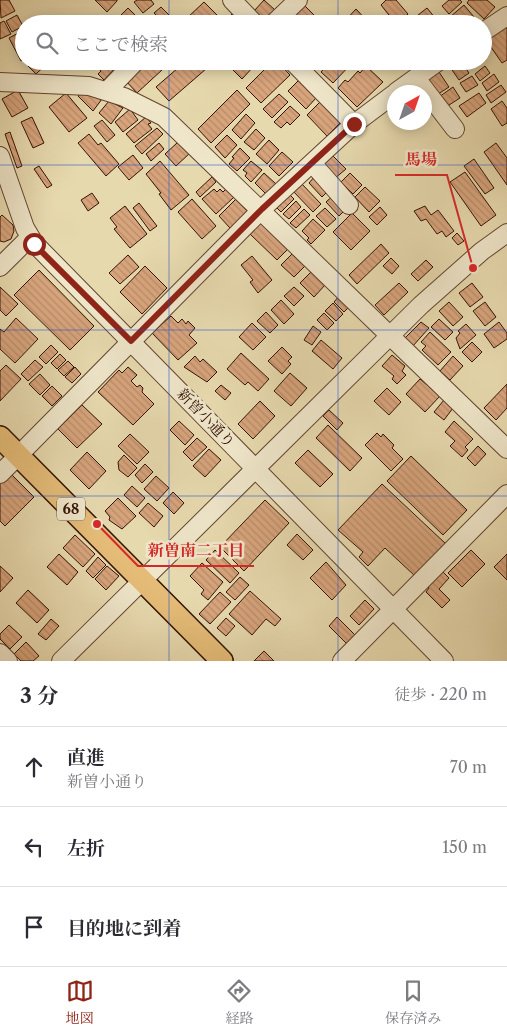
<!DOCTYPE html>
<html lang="ja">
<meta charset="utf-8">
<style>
body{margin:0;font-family:"Libre Caslon Text","Noto Serif JP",serif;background:#f2f2f3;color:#2b2b33}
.compass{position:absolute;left:387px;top:85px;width:45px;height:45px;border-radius:50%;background:#fff;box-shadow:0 2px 12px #0003;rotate:40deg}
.stop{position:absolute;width:15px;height:15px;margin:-11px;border:4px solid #8f2418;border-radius:50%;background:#fff}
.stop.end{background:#8f2418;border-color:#fff;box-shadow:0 1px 5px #0008}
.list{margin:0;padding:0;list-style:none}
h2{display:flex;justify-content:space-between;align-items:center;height:65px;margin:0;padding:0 20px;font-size:21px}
h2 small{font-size:16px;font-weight:400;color:#7c7c81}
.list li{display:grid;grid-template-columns:32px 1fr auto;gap:15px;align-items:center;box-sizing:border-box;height:80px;padding:0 20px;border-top:1px solid #e1e1e2}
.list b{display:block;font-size:19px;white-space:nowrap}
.list p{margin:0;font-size:16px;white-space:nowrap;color:#7c7c81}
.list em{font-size:16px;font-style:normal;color:#7c7c81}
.icon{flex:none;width:28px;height:28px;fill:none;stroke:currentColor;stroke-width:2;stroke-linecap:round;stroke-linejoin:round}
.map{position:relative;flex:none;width:507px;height:661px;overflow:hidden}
.search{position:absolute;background:#fff;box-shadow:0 2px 12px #0003;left:15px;right:15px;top:15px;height:55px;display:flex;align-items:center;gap:12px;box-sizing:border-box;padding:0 18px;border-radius:28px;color:#7c7c81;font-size:19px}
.sheet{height:305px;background:#fff}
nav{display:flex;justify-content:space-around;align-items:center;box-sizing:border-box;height:70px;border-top:1px solid #e1e1e2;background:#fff;font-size:14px;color:#7c7c81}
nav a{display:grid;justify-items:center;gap:2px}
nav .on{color:#8f2418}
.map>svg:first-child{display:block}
</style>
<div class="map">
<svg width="507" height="661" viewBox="0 0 507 661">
<defs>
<pattern id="building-back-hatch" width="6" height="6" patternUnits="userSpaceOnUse" patternTransform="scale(1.25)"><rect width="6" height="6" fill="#d7a47c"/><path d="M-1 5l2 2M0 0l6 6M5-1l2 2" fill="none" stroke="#b98c6a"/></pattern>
</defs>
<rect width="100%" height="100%" fill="#e7d9ae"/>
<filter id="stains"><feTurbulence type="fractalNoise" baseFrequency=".004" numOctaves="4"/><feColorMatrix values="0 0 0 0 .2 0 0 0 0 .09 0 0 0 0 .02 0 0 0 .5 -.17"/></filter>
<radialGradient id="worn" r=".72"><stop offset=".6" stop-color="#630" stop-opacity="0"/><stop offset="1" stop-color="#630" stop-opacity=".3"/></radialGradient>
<!-- building -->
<path fill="url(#building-back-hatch)" stroke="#341205" d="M0,0h9l6,11 -14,7z
M95,0h22v1l-10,11z
M137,0h14l3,4 -11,9 -9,-11z
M264,0l11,10 -10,11 -11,-10z
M386,0h10l12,14 -12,10 -15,-19z
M449,0h11l2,2 -13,12 -7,-8z
M469,0h18l8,7 -11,12 -17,-16z
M204,2l15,15 -8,7h-21l-4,-5z
M303,4l11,11 -9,9h-7l-7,-8z
M464,5l15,18 -2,1h-21l-6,-7z
M161,7l17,17h-19l-2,-2 2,-4 -5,-5z
M128,8l11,11 -5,5h-9l-6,-7z
M427,8l13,16h-23l-4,-5z
M356,9l14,15h-28z
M232,14l11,10 -19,-1z
M17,15l6,11 -11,6 -6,-11z
M4,21l7,13 -11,5v-16z
M507,26v34l-5,3 -16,-23z
M24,30v29l-3,2 -12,-23z
M33,61h15l1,1 -13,12 -8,-8z
M99,61h17l3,3 -15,16 -6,-6 3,-3 -6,-6z
M145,61h11l7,8 -26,24 -12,-13z
M186,61l28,1 -45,39 -13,-14z
M224,61h25l5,5 -12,13z
M273,61h4l13,14 -29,28 -15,-15z
M331,61h21l1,1 -20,21 -12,-11z
M452,61h9l8,12 -10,7 -11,-16z
M366,66l17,16 -26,25 -19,-19 7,-8 3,2 10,-11 2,2z
M485,66l5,7 -10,8 -5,-7z
M439,72l10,15 -14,9 -7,-16z
M494,74l5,8 -12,9 -5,-8z
M472,76l6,9 -12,7 -6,-9z
M299,80l17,18 -10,11 -18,-18z
M501,85l5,7 -15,11 -5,-8z
M453,87l7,11 -14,9 -7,-10z
M18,90l10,18 -16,9 -10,-18z
M237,90l13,14 -39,39 -13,-14z
M82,91l20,8 -9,12 -15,-15z
M66,93l21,25 -18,14 -20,-25z
M479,93l7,10 -19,14 -8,-11z
M279,94l9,8 -16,16 -9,-9z
M109,101l14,7 -12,16 -12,-11z
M502,101l5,7v15l-5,3 -11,-17z
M320,102l20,21 -13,13 -20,-21z
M290,106l10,9 -10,10 -3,-3 -6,6 -7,-6z
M130,109l8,11 -15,12 -8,-10z
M246,114l9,9 -14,16 -9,-9z
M32,117l12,26 -11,5 -12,-26z
M146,117l5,6 -3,1 4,5 -18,14 -8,-9z
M102,120l13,15 -8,7 -13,-16z
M157,128l6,6 -21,20 -7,-8z
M256,129l9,9 -11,12 -10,-8z
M10,132l12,34 -5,2 -12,-34z
M89,134l9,11 3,-2 18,21 -13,12 -28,-33z
M227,135l10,10 -12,13 -10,-11z
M269,140l10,10 -12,14 -11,-10z
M178,142l12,11 -14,13 -11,-12z
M159,143l5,6 -13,12 -5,-7z
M496,143l11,15v27l-23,-33z
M240,148l10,10 -13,13 -8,-7 5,-6 -2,-1z
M282,152l11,10 -14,14 -10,-10z
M331,154l15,15 -12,10 -14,-14z
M133,155l10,13 -14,12 -11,-13z
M474,159l20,29 -9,6 -21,-28z
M160,161l29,34 -18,15 -12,-16 2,-1 -15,-19z
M251,161l11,9 -11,12 -6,-6 2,-3 -4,-3z
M39,166l13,19 -5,3 -13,-19z
M465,172l31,43 -15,11 -31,-44z
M264,173l12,11 -10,10 -11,-11z
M350,173l12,12 -9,9 -12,-12z
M315,176l14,14 -7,7 -13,-14z
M212,177l4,5 -16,15 -4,-5z
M300,182l21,22 -8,8 -21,-22z
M365,187l15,14 -11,11 -14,-15z
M214,189l3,3 3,-3 3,3 3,-3 8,8 -18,17 -14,-15z
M92,193l7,10 -11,8 -7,-11z
M288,193l6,6 -13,13 -6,-6z
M334,195l12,14 -7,7 -13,-14z
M192,199l24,27 -14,13 -24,-27z
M236,199l11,12 -17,17 -11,-12z
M296,201l5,6 -12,12 -6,-5z
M139,203l18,23 -7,5 -17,-23z
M125,206l22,28 -17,14 -16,-19 3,-2 -7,-9z
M425,206l6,9 7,-5 16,21 -8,6 -4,-6 -5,3 -11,-15 -5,2 -7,-10z
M380,207l7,8 -10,10 -8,-8z
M325,208l11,11 -9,8 -11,-11z
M304,209l6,6 -14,13 -6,-5z
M352,213l18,18 -19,19 -18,-18z
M2,215l11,10 1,6 -3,8 -7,3 -4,-1v-24z
M313,219l12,11 -14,14 -4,-4 2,-2 -7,-7z
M261,223l27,26 -11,11 -27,-26z
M457,233l7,8 -6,4 -6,-7z
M381,244l8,9 -32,31 -8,-9z
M294,252l12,13 -12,12 -13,-12z
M128,255l11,12 -19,17 -11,-11z
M252,256l20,24 -14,13 -8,-11 3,-2 -12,-15z
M391,258l8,8 -7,8 -9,-8z
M426,260l7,7 -15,14 -7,-7z
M145,266l22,22 -25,26 -22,-22z
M39,270l55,56 -24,24 -56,-55z
M312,271l14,13 -12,13 -14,-14z
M399,283l9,9 -24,23 -9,-10z
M472,283l11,14 -13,10 -11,-14z
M0,287l18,17 -12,12 -6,-6z
M294,287l10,9 -10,10 -10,-10z
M340,295l10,11 -6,6 -10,-10z
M281,300l13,14 -10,10 -13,-14z
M449,302l14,15 -10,9 -14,-15z
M485,302l11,15 -11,9 -12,-15z
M333,303l10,11 -7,7 -11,-10z
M266,312l12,13 -8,8 -13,-12z
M324,313l10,10 -7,7 -10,-10z
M171,316l7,7 4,-4 4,5 2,-3 7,7 -6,7 8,8 -19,17 -26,-27z
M16,318l22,21 -23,24 -15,-14v-20l4,3z
M439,319l14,13 -8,8 -14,-13z
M421,322l8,6 -17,19 -8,-8z
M499,322l8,11v6l-13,9 -10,-14z
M252,323l14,14 -13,13 -14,-13z
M466,324l10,11 -16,14 -4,-11 4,-5 -2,-2z
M313,326l8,6 -9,13 -8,-5z
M430,332l21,20 -13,13 -16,-15 4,-4 -5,-4z
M321,340l21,18 -9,11 -21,-18z
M472,342l10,10 -10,10 -10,-10z
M51,345l7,7 -12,12 -7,-7z
M282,347l10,10 -4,4 3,3 -9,10 -14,-13z
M241,353l28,26 -11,12 -10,-9 -3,3 -18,-16z
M60,354l6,6 -9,9 -6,-6z
M392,355l13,11 -3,5 4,4 -9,9 -5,-5 2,-3 -12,-10z
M195,356l5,6 3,-3 14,13 -10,10 -23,-15z
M453,356l10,10 -13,14 -10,-9z
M35,360l8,7 -15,14 -7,-7z
M68,361l6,6 -10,9 -6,-6z
M6,365l15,14 -21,22v-30z
M75,367l6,7 -9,9 -7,-6z
M128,367l9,8 -6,6 6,6 3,-2 3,3 -1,4 12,12 -21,21 -35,-33 21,-22 3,3z
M290,373l17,15 -16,18 -17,-15z
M40,374l10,11 -10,10 -11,-11z
M420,379l20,17 -15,16 -19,-18z
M507,384v24l-11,12 -12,-12z
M221,385l10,8 -6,7 -10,-9z
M52,386l10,10 -10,10 -10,-10z
M387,388l14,14 -12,13 -15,-14z
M444,400l9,8 -9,12 -10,-8z
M260,401l15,15 -22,23 -15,-15z
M82,405l20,19 -25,24 -19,-19z
M329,410l14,13 -6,7 -14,-14z
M179,421l15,14 -9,10 -15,-15z
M454,421l19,18 -8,8 3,3 -6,7 -12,-11 5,-5 -10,-9z
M328,425l34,33 -12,13 -34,-33z
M377,433l4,4 2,-3 11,11 -2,3 11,11 -12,12 -26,-26z
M130,434l19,18 -12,12 -19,-18z
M197,438l10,9 -15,14 -9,-9z
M478,446l8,8 -11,12 -8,-8z
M209,449l12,11 -16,17 -12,-11z
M308,450l25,24 -13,13 -25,-24z
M87,452l19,19 -17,18 -19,-19z
M124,455l13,13 -9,9 -9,-7 -1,-8z
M411,456l56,54 -24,25 -56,-54z
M145,464l8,8 -11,11 -7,-8z
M10,473l24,24 -29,29 -5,-5v-38z
M156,476l13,12 -12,13 -13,-12z
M382,484l64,60 -31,32 -30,-28 -17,18 -9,-9 4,-5 -25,-22z
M132,486l13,12 -8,9 -13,-12z
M173,492l11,11 -10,11 -11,-11z
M118,498l18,18 -14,13 -13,-9 1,-3 -5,-6z
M265,500l24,23 -45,48 -24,-24z
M148,503l15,13 -9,11 -15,-14z
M297,534l16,16 -10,10 -16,-15z
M75,535l20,19 -12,13 -20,-19z
M215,550l24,23 -9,10 -24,-23z
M471,550l14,14 -23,23 -14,-14z
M59,554l19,18 -11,13 -20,-18z
M507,554v26l-13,-13z
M98,557l8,8 -13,13 -7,-7z
M326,562l20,23 -14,15 -22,-22z
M202,563l21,19 -15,18 -7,-6 3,-4 -14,-14z
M0,566l13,12 -13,14z
M107,566l12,10 -13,14 -11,-11z
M441,570l8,8 -10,11 11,11 -8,8 -16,-16 3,-4 -3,-3z
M240,577l9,8 -14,15 -9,-8z
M28,590l21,20 -12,13 -21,-20z
M250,591l31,28 -6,7 -9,-7 -14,16 -23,-21z
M220,592l11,10 -21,22 -11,-10z
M365,600l9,9 -15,16 -9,-9z
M337,617l19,19 -9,8 -18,-18z
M226,618l9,8 -9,10 -9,-8z
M51,619l8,7 -13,14 -8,-6z
M9,625l13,12 -12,12 -10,-10v-5z
M26,642l13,14 -6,5h-12l-7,-7z
M264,651l10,10h-20z"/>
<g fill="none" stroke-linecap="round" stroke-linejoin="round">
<defs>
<path id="minor" d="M232,0l23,24
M273,24l25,-24
M483,32l24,-16
M292,61l62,63
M416,78l39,51
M0,82l89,4 35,11 40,20 343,332
M107,91l29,-30
M396,92l43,-31
M0,156l25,72 9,15 410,418
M312,163l37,42
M0,267l30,-30
M0,474l262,-265 92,-85 40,-30
M0,653l8,8
M61,661l360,-356 61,-54 25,-18
M342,661l165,-167"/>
<path id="major" d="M0,437l222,224"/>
</defs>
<!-- minor casing -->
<use href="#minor" stroke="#61442f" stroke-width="20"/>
<!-- major casing -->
<use href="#major" stroke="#341205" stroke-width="24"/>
<!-- minor -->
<use href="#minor" stroke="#efe6ca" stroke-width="18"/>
<!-- major -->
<use href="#major" stroke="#e4bc77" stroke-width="21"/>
</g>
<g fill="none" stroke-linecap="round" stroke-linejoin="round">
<!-- route -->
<path stroke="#8f2418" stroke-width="6" d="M34,244l97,97 131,-132 92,-85"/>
</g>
<!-- grid -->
<path fill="none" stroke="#1d4ed8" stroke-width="1" stroke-opacity="0.55" d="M169,0v24M338,0v24M169,61v600M338,61v600M0,165h507M0,330h507M0,496h507"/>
<g text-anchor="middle" stroke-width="5" stroke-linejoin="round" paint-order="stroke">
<!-- shield labels -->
<rect fill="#efe6ca" stroke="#6c5240" stroke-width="1" x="57" y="497.5" width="28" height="23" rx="4"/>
<g font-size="14" font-weight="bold" fill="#341205">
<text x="71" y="514">68</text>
</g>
<!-- street labels -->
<g font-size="15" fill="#341205" stroke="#efe6ca">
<text transform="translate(206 418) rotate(46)" y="5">新曽小通り</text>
</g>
</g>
<!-- callouts -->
<path fill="none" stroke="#d62828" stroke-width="2" d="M473 268L447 175H395M97 524L138 566H254"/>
<g fill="#d62828" stroke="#efe6ca" stroke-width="2">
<circle cx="473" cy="268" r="5"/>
<circle cx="97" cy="524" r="5"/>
</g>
<g font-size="16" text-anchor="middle" font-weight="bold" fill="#d62828" stroke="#efe6ca" stroke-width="5" stroke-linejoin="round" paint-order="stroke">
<text x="421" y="165">馬場</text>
<text x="196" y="556">新曽南二丁目</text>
</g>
<rect width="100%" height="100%" filter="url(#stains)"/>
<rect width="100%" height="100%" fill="url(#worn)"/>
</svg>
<svg class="compass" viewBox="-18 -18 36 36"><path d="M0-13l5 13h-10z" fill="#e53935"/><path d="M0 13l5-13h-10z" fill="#7c7c81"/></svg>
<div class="stop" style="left:34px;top:244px"></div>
<div class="stop end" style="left:354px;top:124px"></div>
<div class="search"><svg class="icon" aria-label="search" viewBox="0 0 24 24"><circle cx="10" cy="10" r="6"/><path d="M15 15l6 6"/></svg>ここで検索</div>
</div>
<section class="sheet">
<h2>3 分<small>徒歩 · 220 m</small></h2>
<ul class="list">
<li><svg class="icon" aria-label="ahead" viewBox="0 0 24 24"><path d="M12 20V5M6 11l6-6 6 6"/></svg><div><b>直進</b><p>新曽小通り</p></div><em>70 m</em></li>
<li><svg class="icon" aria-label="left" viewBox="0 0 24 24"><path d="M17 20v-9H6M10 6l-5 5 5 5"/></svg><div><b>左折</b></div><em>150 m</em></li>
<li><svg class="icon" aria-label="arrive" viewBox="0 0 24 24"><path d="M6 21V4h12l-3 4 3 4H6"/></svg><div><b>目的地に到着</b></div></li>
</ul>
</section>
<nav>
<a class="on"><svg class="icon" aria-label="map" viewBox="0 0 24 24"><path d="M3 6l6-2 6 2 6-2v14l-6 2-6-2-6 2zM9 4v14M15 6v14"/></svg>地図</a>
<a><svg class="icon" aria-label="directions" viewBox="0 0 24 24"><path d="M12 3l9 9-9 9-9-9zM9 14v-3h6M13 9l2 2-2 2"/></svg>経路</a>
<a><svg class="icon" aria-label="saved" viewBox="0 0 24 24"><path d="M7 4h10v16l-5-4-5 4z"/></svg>保存済み</a>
</nav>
